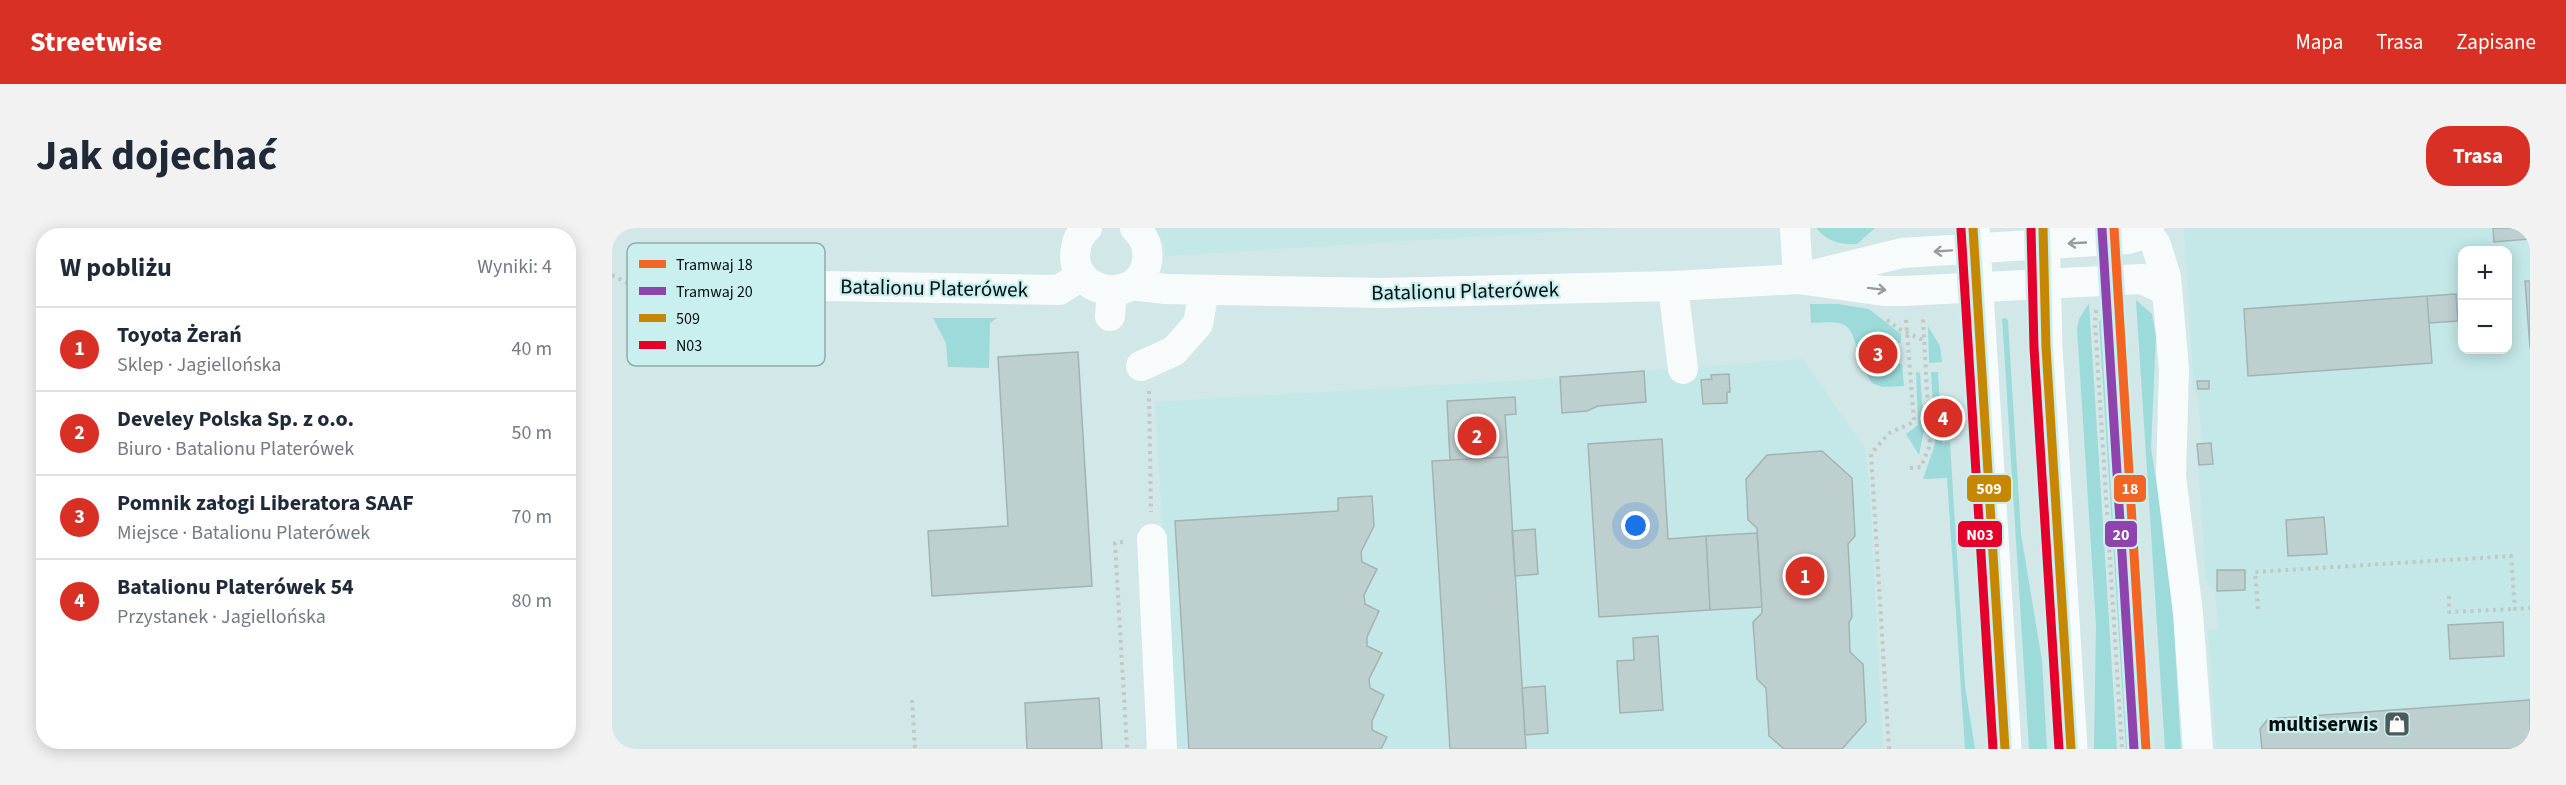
<!DOCTYPE html>
<html lang="pl">
<meta charset="utf-8">
<style>
body{margin:0;font-family:"Source Sans 3",sans-serif;background:#f2f2f3;color:#1f2937}
.controls{position:absolute;right:18px;top:18px;display:grid;overflow:hidden;border-radius:12px;box-shadow:0 3px 15px #0003}
.controls button{width:54px;height:54px;display:grid;place-items:center;padding:0;border:0;border-bottom:2px solid #e0e1e3;background:#fff;color:#1f2937;font:30px sans-serif}
.you{position:absolute;left:1024px;top:298px;width:21px;height:21px;margin:-15px;border:4px solid #fff;border-radius:50%;background:#1a73e8;box-shadow:0 0 0 9px #1a73e833}
.badge{display:grid;place-items:center;width:39px;height:39px;border-radius:50%;background:#d93025;color:#fff;font-size:20px;font-weight:700}
.pin{position:absolute;translate:-50% -50%;border:3px solid #fff;box-shadow:0 2px 6px #0006}
.list{margin:0;padding:0;list-style:none}
h2{display:flex;justify-content:space-between;align-items:center;height:78px;margin:0;padding:0 24px;font-size:26px}
h2 small{font-size:20px;font-weight:400;color:#747a83}
.list li{display:grid;grid-template-columns:39px 1fr auto;gap:18px;align-items:center;box-sizing:border-box;height:84px;padding:0 24px;border-top:2px solid #e0e1e3}
.list b{display:block;font-size:22px;white-space:nowrap}
.list p{margin:0;font-size:20px;white-space:nowrap;color:#747a83}
.list em{font-size:20px;font-style:normal;color:#747a83}
.map{position:relative;flex:none;width:1918px;height:521px;overflow:hidden;border-radius:24px}
header{display:flex;align-items:center;gap:36px;box-sizing:border-box;height:84px;padding:0 30px;background:#d93025;color:#fff}
header strong{font-size:28px}
nav{display:flex;gap:33px;margin-inline-start:auto;font-size:21px}
.intro{display:flex;align-items:center;justify-content:space-between;box-sizing:border-box;height:144px;padding:0 36px}
h1{margin:0;font-size:42px}
.button{padding:15px 27px;border-radius:24px;background:#d93025;color:#fff;font-size:21px;font-weight:700}
main{display:flex;gap:36px;padding:0 36px}
aside{flex:1;background:#fff;border-radius:24px;box-shadow:0 3px 15px #0003}
.map>svg:first-child{display:block}
</style>
<header>
<strong>Streetwise</strong>
<nav><a>Mapa</a><a>Trasa</a><a>Zapisane</a></nav>
</header>
<div class="intro"><h1>Jak dojechać</h1><a class="button">Trasa</a></div>
<main>
<aside>
<h2>W pobliżu<small>Wyniki: 4</small></h2>
<ul class="list">
<li><span class="badge">1</span><div><b>Toyota Żerań</b><p>Sklep · Jagiellońska</p></div><em>40 m</em></li>
<li><span class="badge">2</span><div><b>Develey Polska Sp. z o.o.</b><p>Biuro · Batalionu Platerówek</p></div><em>50 m</em></li>
<li><span class="badge">3</span><div><b>Pomnik załogi Liberatora SAAF</b><p>Miejsce · Batalionu Platerówek</p></div><em>70 m</em></li>
<li><span class="badge">4</span><div><b>Batalionu Platerówek 54</b><p>Przystanek · Jagiellońska</p></div><em>80 m</em></li>
</ul>
</aside>
<div class="map">
<svg width="1918" height="521" viewBox="0 0 1918 521">
<rect width="100%" height="100%" fill="#d2e7e7"/>
<!-- built -->
<path fill="#c3e8e7" fill-rule="evenodd" d="M542,0h461l-449,28 -2,-13z
M1572,0h346v521h-314l-8,-119h10l-3,-40 -9,-9 -9,-137h5l-4,-48 -4,-3zM1850,22h46v100h-46z
M1191,131l62,89 5,43 13,258h-707l-21,-347 370,-22z"/>
<!-- green -->
<path fill="#9ddada" d="M1204,0h59l-18,16c-17,1 -30,-3 -41,-16z
M1496,67h5l1,6 -3,1 28,447h-13l-27,-427 10,-19z
M1524,72l16,14 4,22 -5,112 20,127 10,174h-16z
M1477,75l28,446h-23l2,-124 -19,-297 2,-9z
M1198,76h28l31,5 32,25v9l-26,-1v22h27l2,22 -22,1 -10,-4c-5,-8 -11,-16 -13,-26 -9,-36 -11,-36 -48,-34z
M321,90h64l-7,5 -1,45 -41,-1 -2,-24z
M1394,90l2,3 13,213 21,127 5,88h-18l-26,-416 -1,-14z
M1316,98l12,20 2,16 -13,1z
M1304,144l4,1 4,57 -5,25 -13,-21 12,-9z
M1319,144h7l4,71 8,-1 15,244 10,63h-10l-18,-271 -24,1 12,-35z"/>
<!-- building -->
<path fill="#becfcf" stroke="#a3b3b3" stroke-width="1.5" d="M1881,0h37v11l-36,3z
M1913,53h5v67z
M1844,66l2,27 -29,2 -2,-27z
M1815,68l5,67 -184,13 -4,-67z
M466,124l14,234 -160,10 -4,-65 80,-5 -10,-169z
M1032,143l2,31 -48,4 -11,5 -25,2 -2,-36z
M1117,146l1,18h-3v11l-24,1 -2,-24 11,-1 -1,-4z
M1585,153h12v8h-11z
M903,169l1,17 -11,1 3,42 -58,3 -3,-59z
M1050,211l6,100 38,-3 4,74 -111,7 -11,-173z
M1599,215l2,21 -14,1 -2,-21z
M1210,223l30,27 3,58 -7,8 4,73 -3,5 1,30 13,12 3,58 -24,27h-58l-15,-13 -3,-48 -9,-9 -4,-57 9,-9v-6l-5,-79 -9,-8 -2,-41 21,-24z
M896,229l18,292h-76l-18,-288z
M760,268l2,30 -13,26 1,10 15,7 -13,26 1,9 14,7 -12,26v9l15,7 -13,26 1,9 14,7 -12,26v9l15,7 -6,12h-192l-14,-228 163,-10v-13z
M1712,289l3,37 -39,2 -2,-36z
M923,301l3,45 -23,2 -3,-45z
M1145,305l5,74 -52,3 -4,-74z
M1605,342h28v20l-28,1z
M1891,394l1,34 -54,3 -2,-34z
M1046,408l5,74 -43,3 -3,-52 17,-1 -1,-22z
M933,458l3,47 -23,2 -3,-47z
M487,470l3,51h-75l-2,-46z
M1918,472v49h-268l-2,-20 8,-10z"/>
<g fill="none" stroke-linecap="round" stroke-linejoin="round">
<!-- path -->
<path stroke="#c1c8c7" stroke-width="4" stroke-dasharray="3 4.5" stroke-linecap="butt" d="M0,47l27,14 51,13
M1484,82l-1,13 27,426
M1275,92l14,10 24,11
M537,163l2,121
M1298,240l11,-1 9,-22 -7,-126
M511,314l-8,1 12,206
M1837,368v16l66,-3
M1646,381l-3,-37 256,-16 4,53 15,-1
M300,472l3,49
M1277,521l-18,-295 18,-21 25,-11 -8,-103"/>
<!-- minor -->
<path stroke="#f8fbfb" stroke-width="30" d="M475,0c-6,5 -10,12 -11,20 -10,46 64,60 71,13 2,-12 -2,-24 -12,-33
M1183,0l3,51
M1534,3l10,14 10,32 8,92 -3,107 17,137 10,136
M1201,47l89,-22 226,-14 12,-4 9,-7
M99,56l348,6 22,-14
M520,57l33,4 218,4 290,-7 125,-7 86,12h20l238,-12 19,9 6,7
M1061,58l10,83
M498,88l2,-25
M529,138l33,-15 24,-27 6,-34
M540,311l10,210"/>
<!-- major -->
<path stroke="#f8fbfb" stroke-width="33" d="M1361,0l32,521
M1431,0l3,119 25,402"/>
<defs>
<path id="bus-1" d="M1361,0l32,521
M1431,0l3,119 25,402"/>
<path id="bus-2" d="M1419,0l3,120 25,401
M1349,1l32,520"/>
</defs>
<!-- bus-1 casing -->
<use href="#bus-1" stroke="#c9f0ef" stroke-width="14"/>
<!-- bus-2 casing -->
<use href="#bus-2" stroke="#c9f0ef" stroke-width="14"/>
<!-- bus-1 -->
<use href="#bus-1" stroke="#c68803" stroke-width="9"/>
<!-- bus-2 -->
<use href="#bus-2" stroke="#e4002b" stroke-width="9"/>
<defs>
<path id="tram-1" d="M1502,0l32,521"/>
<path id="tram-2" d="M1490,1l32,520"/>
</defs>
<!-- tram-1 casing -->
<use href="#tram-1" stroke="#c9f0ef" stroke-width="14"/>
<!-- tram-2 casing -->
<use href="#tram-2" stroke="#c9f0ef" stroke-width="14"/>
<!-- tram-1 -->
<use href="#tram-1" stroke="#f26522" stroke-width="9"/>
<!-- tram-2 -->
<use href="#tram-2" stroke="#8e44ad" stroke-width="9"/>
</g>
<!-- one-way arrows -->
<defs><path id="oneway-shaft" d="M-6 0H5M1.5-3L5.5 0L1.5 3" fill="none" stroke-width="1.6" stroke-linecap="round" stroke-linejoin="round" transform="scale(1.5)"/></defs>
<g stroke="#969c9c">
<use href="#oneway-shaft" transform="translate(1465 15) rotate(177)"/>
<use href="#oneway-shaft" transform="translate(1331 23) rotate(176)"/>
<use href="#oneway-shaft" transform="translate(1265 61) rotate(7)"/>
</g>
<!-- icons -->
<defs>
<symbol id="shop-square" viewBox="-11 -11 22 22"><rect x="-9" y="-9" width="18" height="18" rx="4" fill="#4b5a5a" stroke="#c9f0ef"/><path d="M-5-2.5h2.3a2.7 3.5 0 0 1 5.4 0H5L5.5 6h-11ZM-1.5-2.5h3a1.5 2.3 0 0 0-3 0Z" fill="#fff"/></symbol>
</defs>
<g fill-rule="evenodd">
<use href="#shop-square" x="1770" y="481" width="30" height="30"/>
</g>
<g text-anchor="middle" stroke-width="4.5" stroke-linejoin="round" paint-order="stroke">
<!-- street labels -->
<g font-size="21" fill="#020e0e" stroke="#c9f0ef">
<text transform="translate(322 60) rotate(1)" y="7">Batalionu Platerówek</text>
<text transform="translate(853 63) rotate(-1)" y="7">Batalionu Platerówek</text>
</g>
<!-- poi labels -->
<g font-size="21" font-weight="bold" fill="#020e0e" stroke="#c9f0ef" text-anchor="end">
<text x="1766" y="503">multiserwis</text>
</g>
</g>
<!-- legend -->
<rect x="15" y="15" width="198" height="123" rx="9" fill="#c9f0ef" stroke="#8dacac" stroke-width="1.5"/>
<rect x="27" y="32" width="27" height="8" fill="#f26522"/>
<rect x="27" y="59" width="27" height="8" fill="#8e44ad"/>
<rect x="27" y="86" width="27" height="8" fill="#c68803"/>
<rect x="27" y="113" width="27" height="8" fill="#e4002b"/>
<g font-size="16" fill="#020e0e">
<text x="64" y="42">Tramwaj 18</text>
<text x="64" y="69">Tramwaj 20</text>
<text x="64" y="96">509</text>
<text x="64" y="123">N03</text>
</g>
<g stroke="#c9f0ef" stroke-width="2">
<rect x="1354" y="246" width="46" height="29" rx="6" fill="#c68803"/>
<rect x="1501" y="246" width="34" height="29" rx="6" fill="#f26522"/>
<rect x="1345" y="292" width="46" height="28" rx="6" fill="#e4002b"/>
<rect x="1492" y="292" width="34" height="28" rx="6" fill="#8e44ad"/>
</g>
<g font-size="16" text-anchor="middle" font-weight="bold" fill="#fff">
<text x="1377" y="266">509</text>
<text x="1518" y="266">18</text>
<text x="1368" y="312">N03</text>
<text x="1509" y="312">20</text>
</g>
</svg>
<div class="controls">
<button>+</button>
<button>−</button>
</div>
<div class="you"></div>
<div class="pin badge" style="left:1193px;top:348px">1</div>
<div class="pin badge" style="left:865px;top:208px">2</div>
<div class="pin badge" style="left:1266px;top:126px">3</div>
<div class="pin badge" style="left:1331px;top:190px">4</div>
</div>
</main>
